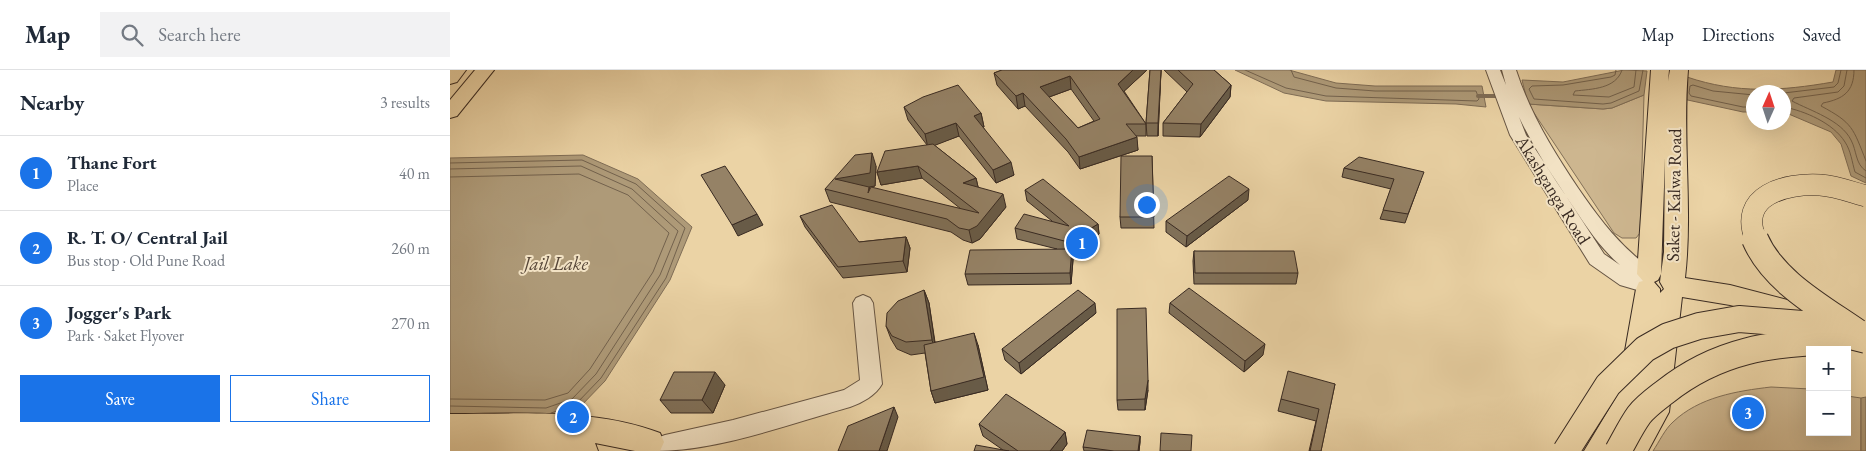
<!DOCTYPE html>
<meta charset="utf-8">
<style>
body{margin:0;font-family:"EB Garamond",serif;background:#f2f2f3;color:#1f2937}
.controls{position:absolute;right:15px;bottom:15px;display:grid;overflow:hidden;border-radius:0px;box-shadow:0 5px 20px #0002}
.controls button{width:45px;height:45px;display:grid;place-items:center;padding:0;border:0;border-bottom:1px solid #e0e1e3;background:#fff;color:#1f2937;font:25px sans-serif}
.compass{position:absolute;left:1296px;top:15px;width:45px;height:45px;border-radius:50%;background:#fff;box-shadow:0 5px 20px #0002;rotate:3deg}
.you{position:absolute;left:696px;top:134px;width:18px;height:18px;margin:-12px;border:4px solid #fff;border-radius:50%;background:#1a73e8;box-shadow:0 0 0 8px #1a73e833}
.badge{display:grid;place-items:center;width:32px;height:32px;border-radius:50%;background:#1a73e8;color:#fff;font-size:16px;font-weight:700}
.pin{position:absolute;translate:-50% -50%;border:2px solid #fff;box-shadow:0 1px 5px #0006}
.list{margin:0;padding:0;list-style:none}
h2{display:flex;justify-content:space-between;align-items:center;height:65px;margin:0;padding:0 20px;font-size:21px}
h2 small{font-size:16px;font-weight:400;color:#747a83}
.list li{display:grid;grid-template-columns:32px 1fr auto;gap:15px;align-items:center;box-sizing:border-box;height:75px;padding:0 20px;border-top:1px solid #e0e1e3}
.list b{display:block;font-size:19px;white-space:nowrap}
.list p{margin:0;font-size:16px;white-space:nowrap;color:#747a83}
.list em{font-size:16px;font-style:normal;color:#747a83}
.actions{display:flex;gap:10px;padding:15px 20px}
.actions a{flex:1;padding:11px 0;border:1px solid #1a73e8;border-radius:0px;text-align:center;font-size:18px;color:#1a73e8}
.actions .main{background:#1a73e8;color:#fff}
.icon{flex:none;width:28px;height:28px;fill:none;stroke:currentColor;stroke-width:2;stroke-linecap:round;stroke-linejoin:round}
.map{position:relative;flex:none;width:1416px;height:381px;overflow:hidden}
header{display:flex;align-items:center;gap:30px;box-sizing:border-box;height:70px;padding:0 25px;background:#fff;border-bottom:1px solid #e0e1e3}
header strong{font-size:24px}
nav{display:flex;gap:28px;margin-inline-start:auto;font-size:18px}
.search{width:350px;height:45px;background:#f2f2f3;display:flex;align-items:center;gap:12px;box-sizing:border-box;padding:0 18px;border-radius:0px;color:#747a83;font-size:19px}
main{display:flex}
aside{flex:1;background:#fff}
.map>svg:first-child{display:block}
</style>
<header>
<strong>Map</strong>
<div class="search"><svg class="icon" aria-label="search" viewBox="0 0 24 24"><circle cx="10" cy="10" r="6"/><path d="M15 15l6 6"/></svg>Search here</div>
<nav><a>Map</a><a>Directions</a><a>Saved</a></nav>
</header>
<main>
<aside>
<h2>Nearby<small>3 results</small></h2>
<ul class="list">
<li><span class="badge">1</span><div><b>Thane Fort</b><p>Place</p></div><em>40 m</em></li>
<li><span class="badge">2</span><div><b>R. T. O/ Central Jail</b><p>Bus stop · Old Pune Road</p></div><em>260 m</em></li>
<li><span class="badge">3</span><div><b>Jogger's Park</b><p>Park · Saket Flyover</p></div><em>270 m</em></li>
</ul>
<div class="actions"><a class="main">Save</a><a>Share</a></div>
</aside>
<div class="map">
<svg width="1416" height="381" viewBox="0 0 1416 381">
<rect width="100%" height="100%" fill="#ebd3a5"/>
<filter id="stains"><feTurbulence type="fractalNoise" baseFrequency=".004" numOctaves="4"/><feColorMatrix values="0 0 0 0 .2 0 0 0 0 .09 0 0 0 0 .02 0 0 0 .5 -.17"/></filter>
<radialGradient id="worn" r=".72"><stop offset=".6" stop-color="#630" stop-opacity="0"/><stop offset="1" stop-color="#630" stop-opacity=".3"/></radialGradient>
<!-- green -->
<path fill="#cdb68f" stroke="#827058" d="M1194,25l-4,138 -4,5h-14l-8,-5 -86,-129 75,5 9,-1z
M1321,317l39,2v43h37v-36l14,2v53h-208c6,-9 12,-22 20,-29 26,-25 64,-31 98,-35z"/>
<!-- water -->
<path fill="#ae9a78" stroke="#7f6d56" d="M785,0h54l47,13 39,3h107l4,21 -30,-3 -130,-3 -42,-8z
M1174,0l23,1 -3,24 -32,13 -9,1 -75,-5 -6,-24 41,2z
M1386,0h30v113l-15,-7 -10,-32 -10,-12 -47,-20v-20h-30l-1,20h-10l-60,-13 4,-22c50,17 94,14 146,5z
M133,85l55,24 54,48 -22,53 -65,101 -27,28 -30,10 -98,-2v-259z
M1416,327v54h-5v-53z"/>
<g fill="none" stroke-linecap="round" stroke-linejoin="round">
<!-- shore -->
<path stroke="#73624d" stroke-width="1" d="M795,0l41,18 40,8 151,5 2,-2 -3,-8h-101l-39,-3 -42,-11 -3,-7
M1166,0l-1,5 -4,2 -48,8 -31,1 -3,3 5,10 69,5 8,-1 28,-12 4,-21
M1172,0c-6,19 -30,19 -47,21l-2,4 36,2 25,-10 2,-17
M1397,0l-3,16 -6,6 -44,6 -2,3c19,10 49,19 59,39 6,11 4,24 15,31
M1404,0c0,22 -11,29 -31,33l-2,3c32,17 32,22 45,55
M1334,23l50,-6 4,-4 3,-13
M1304,25l-41,-4 -20,-6 -3,1 -1,7 2,3 52,11h11
M1334,37c21,4 49,16 61,35 6,9 7,20 10,30l11,6
M0,93l132,-3 54,24 49,44 -19,50 -65,100 -26,27 -24,8
M0,99l131,-3 51,23 46,42 -18,44 -64,99 -24,25 -26,9 -96,-2
M0,107l129,-3 49,21 41,38 -16,39 -63,97 -22,24 -23,7 -95,-1"/>
<!-- stream -->
<path stroke="#7f6d56" stroke-width="4" d="M1028,26h22"/>
<defs>
<path id="minor" d="M1036,0h14l6,15 -4,-15h14c14,43 37,81 62,118 22,32 43,60 75,82l3,5 -5,6 3,4 -3,5 -7,2 -24,-7 -30,-21 -80,-129zM1069,47c14,29 31,56 49,82 16,24 31,48 52,66l-16,-11 -78,-119z
M413,225l7,3 3,5 9,81c-6,11 -20,19 -32,23 -61,17 -131,44 -194,44l-2,-6 3,-7 8,-3 68,-15 111,-30 16,-10 -7,-77 3,-5z"/>
<path id="major" d="M0,0h16l-9,12 -7,2z
M25,0h19l-37,46 -7,2v-18z
M1201,0h18l-1,11 2,-11h18c-6,69 5,139 -3,208l45,7 92,24 9,3 4,7 -4,7 -9,3 -92,-24 -48,-8 -13,115 -21,39h-29l22,-41 2,-8 -29,49h-30l33,-55 19,-107 3,-7 4,-1 -6,-7zM1215,88l-1,94 -3,22zM1211,204l-1,8 4,7 -4,4v-4l-6,-7 4,-2z
M0,344c69,0 144,-6 210,19l4,9 -4,9h-25l-40,-8 3,8h-148z"/>
</defs>
<!-- minor casing -->
<use href="#minor" stroke="#655443" stroke-width="2"/>
<!-- major casing -->
<use href="#major" stroke="#382a22" stroke-width="2"/>
<!-- minor -->
<use href="#minor" fill="#f2e2c4" fill-rule="evenodd"/>
<!-- major -->
<use href="#major" fill="#ebd3a5" fill-rule="evenodd"/>
<defs>
<path id="major-bridge-far1" d="M1306,170c-19,-45 30,-57 64,-55 16,1 31,7 46,11"/>
<path id="major-bridge" d="M1305,169c18,42 66,68 102,93
M1116,381l42,-66 37,-36 23,-13 31,-10 40,-7 63,5 64,16
M1168,381c7,-12 13,-25 21,-36 7,-9 17,-16 26,-23 53,-42 106,-49 172,-51"/>
</defs>
<!-- major-bridge-far1 casing -->
<use href="#major-bridge-far1" stroke="#382a22" stroke-width="22" stroke-linecap="butt"/>
<!-- major-bridge casing -->
<use href="#major-bridge" stroke="#382a22" stroke-width="28" stroke-linecap="butt"/>
<!-- major-bridge-far1 -->
<use href="#major-bridge-far1" stroke="#ebd3a5" stroke-width="21"/>
<!-- major-bridge -->
<use href="#major-bridge" stroke="#ebd3a5" stroke-width="26"/>
</g>
<!-- wall -->
<path fill="#807058" stroke="#382a22" fill-rule="evenodd" d="M552,0h145l-23,21 22,33v12h-10l2,14 -58,19 -12,-17 -43,-46 -7,3 -21,-24 -3,-12zM621,19l23,32 -16,7 -29,-31z
M700,0h11l-3,66h-11l-1,-13z
M714,0h50l17,15 -1,12 -30,40 -37,-1v-13l24,-31z
M454,37l77,6 3,14h-1l31,48 -18,8 -37,-47 -25,9 42,33 2,9 28,20 -26,32 -8,4 -9,-3 -12,-8 -121,-30 -5,-13 51,-23 -1,20 -6,1 1,2 91,20 -39,-31 -41,7 -4,-13 50,-27 -19,-25z
M702,86l2,72h-33l-1,-11z
M894,98l76,14 -15,41 -25,-4 11,-30 -49,-12z
M575,120l73,34 1,10 -27,18 1,8 -2,24 -103,1 -3,-11 92,-25 -40,-10 -2,-11 37,-7 -25,-20z
M798,130l-62,47 -20,-15v-11z
M350,146l59,26 47,-5 4,11 -3,24 -64,6 -38,-51z
M744,181l104,22 -2,11h-102l-1,-23z
M474,220l5,13 6,39 43,3 10,45 -53,13 -4,-12 -6,-38 -14,2 -14,-6 -6,-10 -5,-13z
M720,233l93,52 -19,17 -75,-59z
M646,243l-75,61 -16,-14 -3,-11z
M885,314l-14,67h-12l7,-30 -38,-10 3,-12z
M275,315l-12,28h-42l-11,-13z
M698,320l-3,20h-27l-1,-10z
M529,354l86,8 2,12 -5,7h-88l29,-1 -20,-14z
M690,366v6l-1,9h-55l-1,-4z"/>
<!-- shaded-wall -->
<path fill="#685b47" stroke="#382a22" d="M683,0h14l-28,26 -1,-12z
M711,0l-3,66v-13z
M620,6l1,13 -30,11 -1,-13z
M781,15l-1,12 -30,40 1,-13z
M573,23l2,13 -7,3 -2,-13z
M531,43l3,14 -7,2 -3,-13z
M506,53l3,13 -31,12 -3,-14z
M687,67l1,13 -58,19 -1,-12z
M422,83l4,13 -1,20 -6,1 4,12 -38,-20z
M561,92l3,13 -18,8 -3,-13z
M468,96l4,12 -41,7 -4,-13z
M526,108l3,13 -16,-8z
M799,119l-1,11 -62,47 1,-11z
M553,124l3,13 -26,32 -8,4 -3,-13z
M307,144l6,11 -25,11 -6,-11z
M648,154l1,10 -27,18 1,8 -2,24 -1,-11v-20l-2,-11z
M456,167l4,11 -3,24 -4,-11z
M474,220l5,13 7,49 -4,-12z
M645,233l1,10 -75,61 -2,-11z
M524,263l4,12 10,45 -53,13 -4,-12z
M815,274l-2,11 -19,17 1,-11z
M265,302l10,13 -12,28 -11,-13z
M698,310v10l-3,20v-11z
M444,337l4,10 -11,34h-8z
M615,362l2,12 -5,7h-12z
M690,366v6l-1,9h-1z"/>
<!-- building -->
<path fill="#958266" stroke="#382a22" fill-rule="evenodd" d="M552,0h131l-15,14 28,40h-20l11,13 -58,20 -13,-18 -43,-46 -7,3 -22,-23zM620,6l30,43 -22,9 -38,-41z
M700,0h11l-3,53h-12z
M728,0h36l17,15 -30,39 -38,-1 30,-39z
M508,15l23,28 -7,3 37,46 -18,8 -37,-47 -31,11 -21,-27 19,-10z
M483,74l43,34 -13,5 40,11 -26,32 -8,4 -10,-2 -12,-9 -122,-30 30,-34 17,-2 -2,20 -35,6 34,8 -1,6 3,-6 108,26 -61,-47 -41,6 8,-21z
M671,86h31l2,61h-34z
M909,87l65,15 -16,42 -25,-4 11,-31 -50,-11z
M275,96l32,48 -25,11 -31,-50z
M779,106l20,13 -62,47 -21,-15z
M593,109l55,45 -30,18 -53,-14 9,-14 45,12 -44,-36z
M382,135l27,37 47,-5 -3,24 -65,6 -38,-51z
M622,179l-2,24 -105,1 5,-24z
M744,181h100l4,22h-103z
M739,218l76,56 -20,17 -75,-58z
M474,220l8,50 -26,2 -14,-6 -6,-10 1,-13 11,-12z
M628,220l17,13 -76,60 -17,-14z
M696,238l2,72 -3,19 -28,1v-91z
M524,263l10,44 -53,14 -7,-46z
M838,301l47,13 -14,67h-11l9,-42 -38,-10z
M224,302h41l-13,28h-42z
M556,324l59,38 -15,19h-32l-39,-27z
M444,337l-15,44h-41l10,-25z
M637,360l53,6 -2,15h-24l-31,-4z
M711,363l31,2 -1,16h-31z
M526,375l33,6h-35z"/>
<g text-anchor="middle" stroke-width="4" stroke-linejoin="round" paint-order="stroke">
<!-- street labels -->
<g font-size="18" fill="#382a22" stroke="#f2e2c4">
<text transform="translate(1103 120) rotate(58)" y="6">Akashganga Road</text>
<text transform="translate(1224 125) rotate(-89)" y="6">Saket - Kalwa Road</text>
</g>
<!-- water labels -->
<g font-size="19" font-style="italic" fill="#564638" stroke="#f2e2c4">
<text x="106" y="200">Jail Lake</text>
</g>
</g>
<rect width="100%" height="100%" filter="url(#stains)"/>
<rect width="100%" height="100%" fill="url(#worn)"/>
</svg>
<div class="controls">
<button>+</button>
<button>−</button>
</div>
<svg class="compass" viewBox="-18 -18 36 36"><path d="M0-13l5 13h-10z" fill="#e53935"/><path d="M0 13l5-13h-10z" fill="#747a83"/></svg>
<div class="you"></div>
<div class="pin badge" style="left:632px;top:173px">1</div>
<div class="pin badge" style="left:123px;top:347px">2</div>
<div class="pin badge" style="left:1298px;top:343px">3</div>
</div>
</main>
